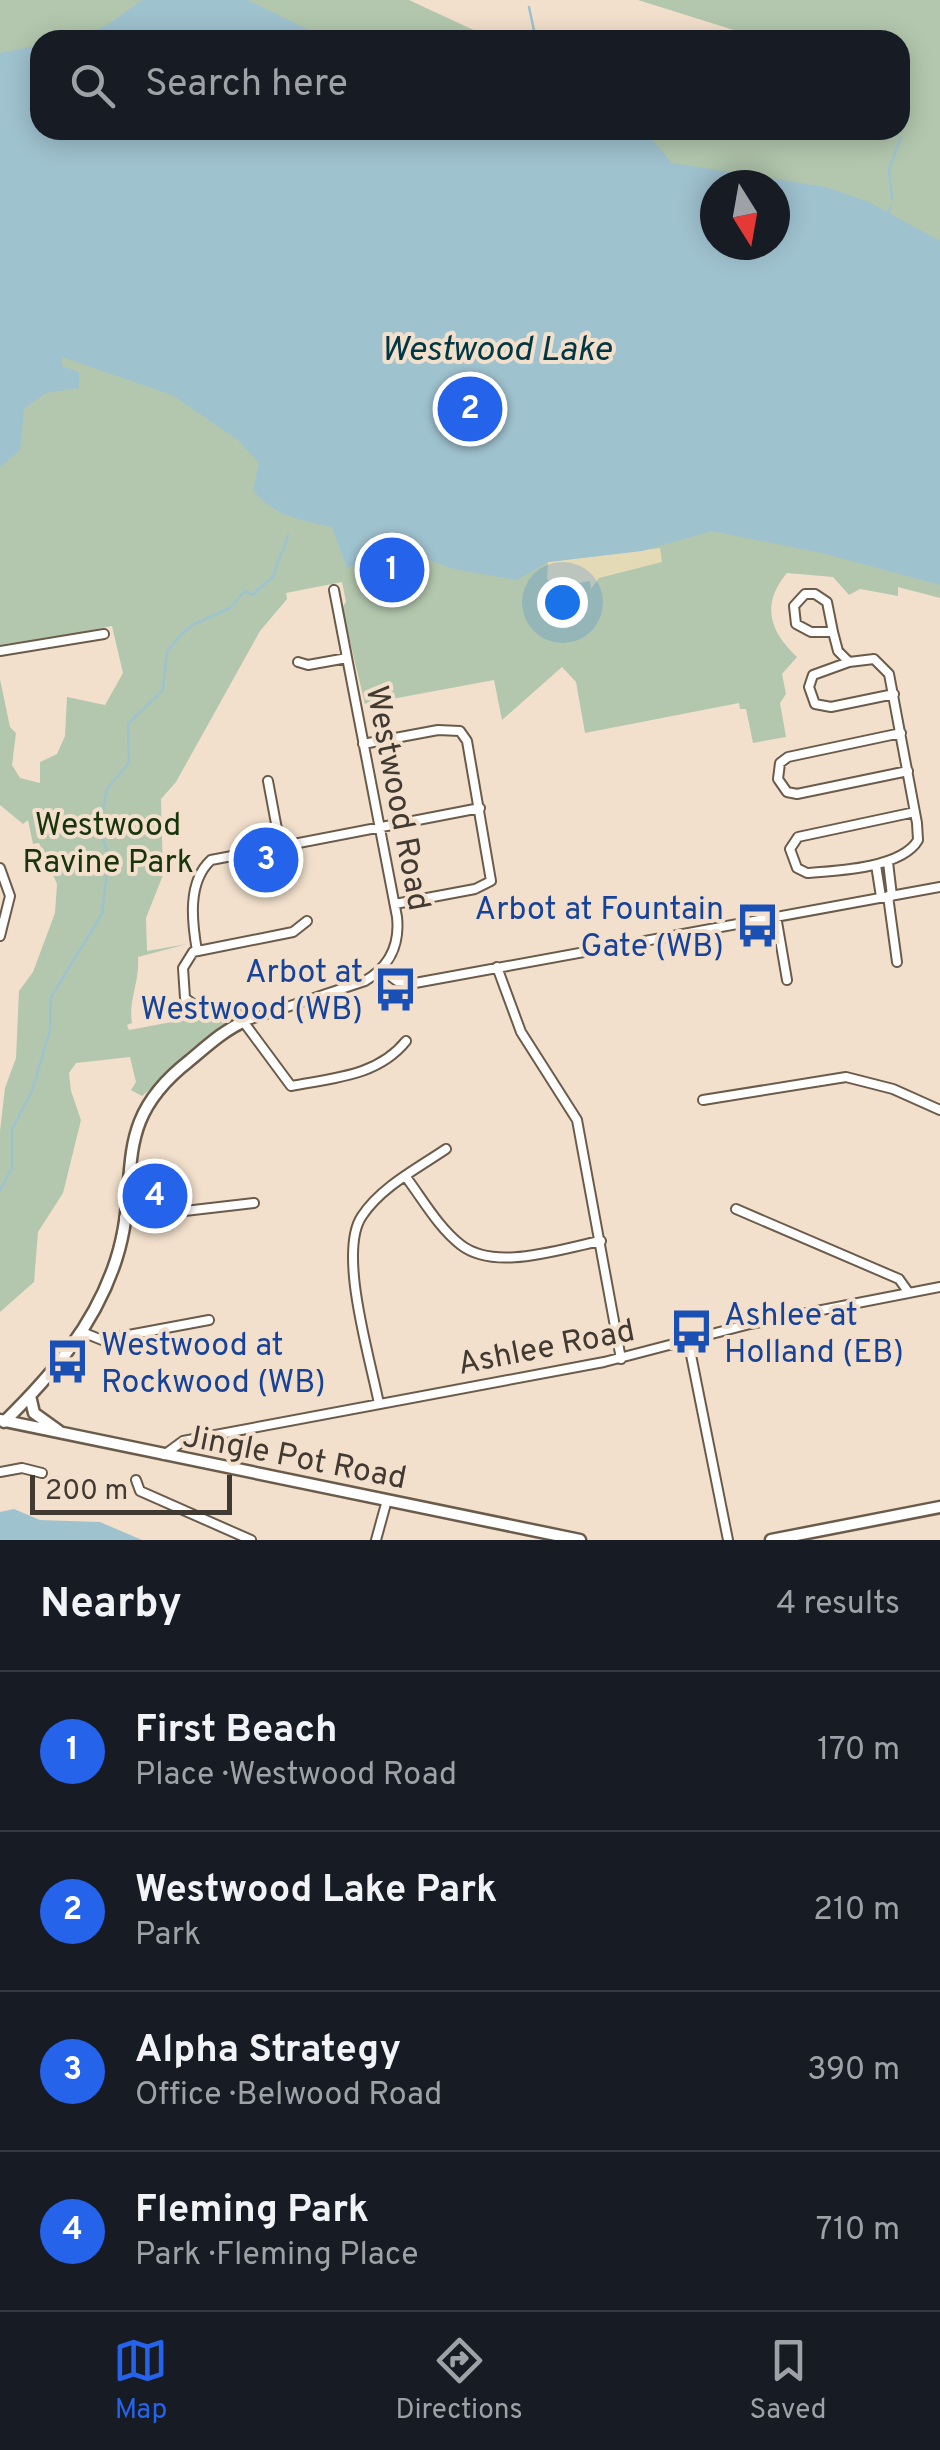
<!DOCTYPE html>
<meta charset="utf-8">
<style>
body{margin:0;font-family:Overpass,sans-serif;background:#242831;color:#f1f3f6}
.compass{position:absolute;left:700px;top:170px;width:90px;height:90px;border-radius:50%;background:#171b24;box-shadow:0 5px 25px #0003;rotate:169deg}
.scale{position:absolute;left:30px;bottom:25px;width:202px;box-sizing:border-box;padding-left:10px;border:5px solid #413a32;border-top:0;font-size:28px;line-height:35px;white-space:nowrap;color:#413a32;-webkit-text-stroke:8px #f2e0cc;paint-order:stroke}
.you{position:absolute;left:562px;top:602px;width:35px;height:35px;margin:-25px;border:8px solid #fff;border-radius:50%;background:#1a73e8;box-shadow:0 0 0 15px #1a73e833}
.badge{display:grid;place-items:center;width:65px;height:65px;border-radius:50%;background:#2563eb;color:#fff;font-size:32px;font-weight:700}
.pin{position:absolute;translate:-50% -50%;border:5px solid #fff;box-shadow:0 2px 10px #0006}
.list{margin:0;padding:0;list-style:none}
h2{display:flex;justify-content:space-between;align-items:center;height:130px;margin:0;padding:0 40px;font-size:42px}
h2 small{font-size:32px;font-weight:400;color:#9ea1a6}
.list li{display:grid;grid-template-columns:65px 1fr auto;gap:30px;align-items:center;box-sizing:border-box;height:160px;padding:0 40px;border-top:2px solid #363941}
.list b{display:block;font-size:38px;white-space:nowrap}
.list p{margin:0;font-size:32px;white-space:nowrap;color:#9ea1a6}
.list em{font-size:32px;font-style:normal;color:#9ea1a6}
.icon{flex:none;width:55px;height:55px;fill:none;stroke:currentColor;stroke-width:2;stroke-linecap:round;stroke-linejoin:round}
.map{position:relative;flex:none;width:940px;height:1540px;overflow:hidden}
.search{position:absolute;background:#171b24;box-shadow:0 5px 25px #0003;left:30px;right:30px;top:30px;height:110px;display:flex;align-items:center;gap:25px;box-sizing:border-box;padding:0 35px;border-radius:30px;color:#9ea1a6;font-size:38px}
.sheet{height:770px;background:#171b24}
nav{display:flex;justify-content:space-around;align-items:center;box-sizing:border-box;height:140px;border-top:2px solid #363941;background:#171b24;font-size:28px;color:#9ea1a6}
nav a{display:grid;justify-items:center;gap:5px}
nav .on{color:#2563eb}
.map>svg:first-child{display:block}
</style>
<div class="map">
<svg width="940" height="1540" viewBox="0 0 940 1540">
<rect width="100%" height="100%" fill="#f2e0cc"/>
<!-- green -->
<path fill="#b3c7ae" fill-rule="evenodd" d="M0,0h409l86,40h-455v90h860v-90h-134l-128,-40h302v598l-42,-11v9l-38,-7 -11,6 -16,-18 -46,-4c-26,31 -18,58 10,84l-15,17 4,20 -6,9 6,34 -33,6 -7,-34h-6l-1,-6 -154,30 -9,-51 -14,-15 -60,53 -8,-40 -129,24 -23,-96 4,-6 -4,-20 -56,11 1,6 -27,32 -84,151 -15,17 2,76 -17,43 1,33 40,-7 -49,13c2,25 -10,43 -6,66l-5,2 2,5 96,-18 7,9 -90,75 -11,-6 5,-8 -6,-25 -54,6 -7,10 2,18 10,29 -18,73 -25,39 -4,50 -34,30v-181l5,-43 11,-30 3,-67 14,-19 22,-59 2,-29 -18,-41 -6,1 -5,-24 -5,4 -23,-19v-126l10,48 6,6 -4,32 8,13 20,5v-21l17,-8 8,-18 2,-39 38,8 18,-32 -11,-47 -112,22zM715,185h60v60h-60z"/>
<!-- sand -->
<path fill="#e4dab5" d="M660,548l2,14 -63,16 -8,11 -1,-8 -11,2 3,11 -10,-3 1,-13 -26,2 1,-18z
M412,554l19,5 -27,24 -26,-1 1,5 -15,-2 -4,-21 26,-9z"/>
<!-- water -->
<path fill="#9fc2cf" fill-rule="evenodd" d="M142,0h106l81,40h-260l40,-16z
M40,45v85h604l28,33 154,24 43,15 71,39v344l-118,-32 -110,-22 -70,20 -94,11 -31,18 -63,-11 -42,-15 -35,3 -30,11 -15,-41c-29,-6 -60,-11 -79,-37l6,-27 -21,-23 -66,-45 -110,-38v9l17,6v16l-33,5 -22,16 -4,41 -20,17v-414zM775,185v60h-60v-60z
M14,1509l26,11 60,2 42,18h-142v-28z"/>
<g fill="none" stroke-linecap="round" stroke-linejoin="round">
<!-- stream -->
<path stroke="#9fc2cf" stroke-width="2.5" d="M529,7l7,33
M892,199l-3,-30 12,-32
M888,212l3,-6
M283,551l5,-16
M0,1190l12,-22v-39l20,-38 18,-61 1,-33 51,-83 7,-57 -10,-30 8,-38 22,-26 -1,-39 35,-34 4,-38 12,-15 13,-12 38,-17 15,-17 7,4 21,-18 8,-24"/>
<defs>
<path id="minor" d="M805,594h10l12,8 6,30h-22l-15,-8 -2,-18z
M833,632l5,19 11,11 25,-3 15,15 28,149 1,17c-16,28 -81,31 -111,33l-10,-5 -7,-19 8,-12 117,-25
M0,651l104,-17
M298,662l10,3 39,-7
M849,662l-36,13 -4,12 6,17 16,3 63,-13
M901,733l-113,24 -8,6 -2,16 9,13 10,2 111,-23
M363,744l75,-14 22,1 7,10 24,140 -16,8 -80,15
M268,781l12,64
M888,862l4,34
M876,865l5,32
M0,868l10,28 -10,40
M888,896l9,66
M776,916l11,64
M307,921l-14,11 -100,20 -10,16 2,30 15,11h34l57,77c42,-8 87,-10 115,-45
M197,951c-5,-29 -10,-69 14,-91l269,-52
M497,967l24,65 56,88 44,239
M382,970l15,11 18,2 525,-96
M245,1021l120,-40c24,-14 35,-36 32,-64l-63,-327
M703,1100l143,-23 47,12 47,21
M406,1177c17,23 33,51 55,68 35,27 101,3 140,-4
M736,1209l163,70 10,14
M124,1218l130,-15
M82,1332l20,8 107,-20
M688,1340l40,200
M379,1404c-8,-43 -42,-152 -17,-188 19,-29 56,-48 84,-67
M164,1455l19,-14 421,-79 146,-38 190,-37
M0,1472l22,-4 20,5
M136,1480l4,11 111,49
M376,1540l11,-40"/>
<path id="tertiary" d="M30,1396l4,17 25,18
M0,1420l580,120
M4,1422c48,-47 91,-97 112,-162 27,-84 -9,-135 73,-199 18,-15 35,-31 56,-40
M771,1540l169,-33"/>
</defs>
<!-- minor casing -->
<use href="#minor" stroke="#6b5b4a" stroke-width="12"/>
<!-- tertiary casing -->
<use href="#tertiary" stroke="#6b5b4a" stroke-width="15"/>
<!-- minor -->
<use href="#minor" stroke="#fff" stroke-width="8"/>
<!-- tertiary -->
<use href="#tertiary" stroke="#fff" stroke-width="10"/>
</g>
<!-- icons -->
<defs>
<symbol id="bus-bare" viewBox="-9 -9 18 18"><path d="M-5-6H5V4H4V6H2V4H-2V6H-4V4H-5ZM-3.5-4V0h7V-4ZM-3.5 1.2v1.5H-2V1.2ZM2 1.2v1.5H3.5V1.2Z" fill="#1a4fb4" stroke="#f2e0cc" stroke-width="2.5" paint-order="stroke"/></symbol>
</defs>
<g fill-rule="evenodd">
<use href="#bus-bare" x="726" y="894" width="63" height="63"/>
<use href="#bus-bare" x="364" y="958" width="63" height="63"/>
<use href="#bus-bare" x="660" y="1300" width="63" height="63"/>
<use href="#bus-bare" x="36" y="1330" width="63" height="63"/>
</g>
<g text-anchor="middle" stroke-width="8" stroke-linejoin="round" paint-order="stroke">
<!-- street labels -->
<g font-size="32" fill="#413a32" stroke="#f2e0cc">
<text transform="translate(399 798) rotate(79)" y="11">Westwood Road</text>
<text transform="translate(546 1346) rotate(-11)" y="11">Ashlee Road</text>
<text transform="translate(295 1456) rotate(11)" y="11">Jingle Pot Road</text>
</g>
<!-- park labels -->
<g font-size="32" fill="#17340d" stroke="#f2e0cc">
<text x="108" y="835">Westwood<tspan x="108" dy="37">Ravine Park</tspan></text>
</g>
<!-- transit labels -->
<g font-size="32" fill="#164399" stroke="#f2e0cc" text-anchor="end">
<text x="724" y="919">Arbot at Fountain<tspan x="724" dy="37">Gate (WB)</tspan></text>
<text x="363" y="982">Arbot at<tspan x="363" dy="37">Westwood (WB)</tspan></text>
<text x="724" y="1325" text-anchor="start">Ashlee at<tspan x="724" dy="37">Holland (EB)</tspan></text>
<text x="101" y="1355" text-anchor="start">Westwood at<tspan x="101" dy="37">Rockwood (WB)</tspan></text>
</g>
<!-- water labels -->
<g font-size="35" font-style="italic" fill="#003744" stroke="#f2e0cc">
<text x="496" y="360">Westwood Lake</text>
</g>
</g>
</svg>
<svg class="compass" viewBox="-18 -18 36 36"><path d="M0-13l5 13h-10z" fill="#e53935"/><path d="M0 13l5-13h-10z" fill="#9ea1a6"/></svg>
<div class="scale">200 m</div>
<div class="you"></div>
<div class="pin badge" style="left:392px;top:570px">1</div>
<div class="pin badge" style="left:470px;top:409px">2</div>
<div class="pin badge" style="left:266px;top:860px">3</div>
<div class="pin badge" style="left:155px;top:1196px">4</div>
<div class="search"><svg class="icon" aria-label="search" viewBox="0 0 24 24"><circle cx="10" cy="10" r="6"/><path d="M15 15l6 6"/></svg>Search here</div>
</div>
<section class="sheet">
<h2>Nearby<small>4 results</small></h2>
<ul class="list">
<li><span class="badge">1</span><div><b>First Beach</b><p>Place · Westwood Road</p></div><em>170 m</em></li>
<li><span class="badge">2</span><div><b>Westwood Lake Park</b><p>Park</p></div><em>210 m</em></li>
<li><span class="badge">3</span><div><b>Alpha Strategy</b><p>Office · Belwood Road</p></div><em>390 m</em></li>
<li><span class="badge">4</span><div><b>Fleming Park</b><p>Park · Fleming Place</p></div><em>710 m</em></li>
</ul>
</section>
<nav>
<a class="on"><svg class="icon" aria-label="map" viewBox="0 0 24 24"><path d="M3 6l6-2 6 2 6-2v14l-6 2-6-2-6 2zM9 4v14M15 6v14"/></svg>Map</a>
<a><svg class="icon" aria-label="directions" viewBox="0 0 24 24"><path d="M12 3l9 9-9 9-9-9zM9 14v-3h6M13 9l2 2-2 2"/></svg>Directions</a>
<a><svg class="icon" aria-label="saved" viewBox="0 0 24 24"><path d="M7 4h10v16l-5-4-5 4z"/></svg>Saved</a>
</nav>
